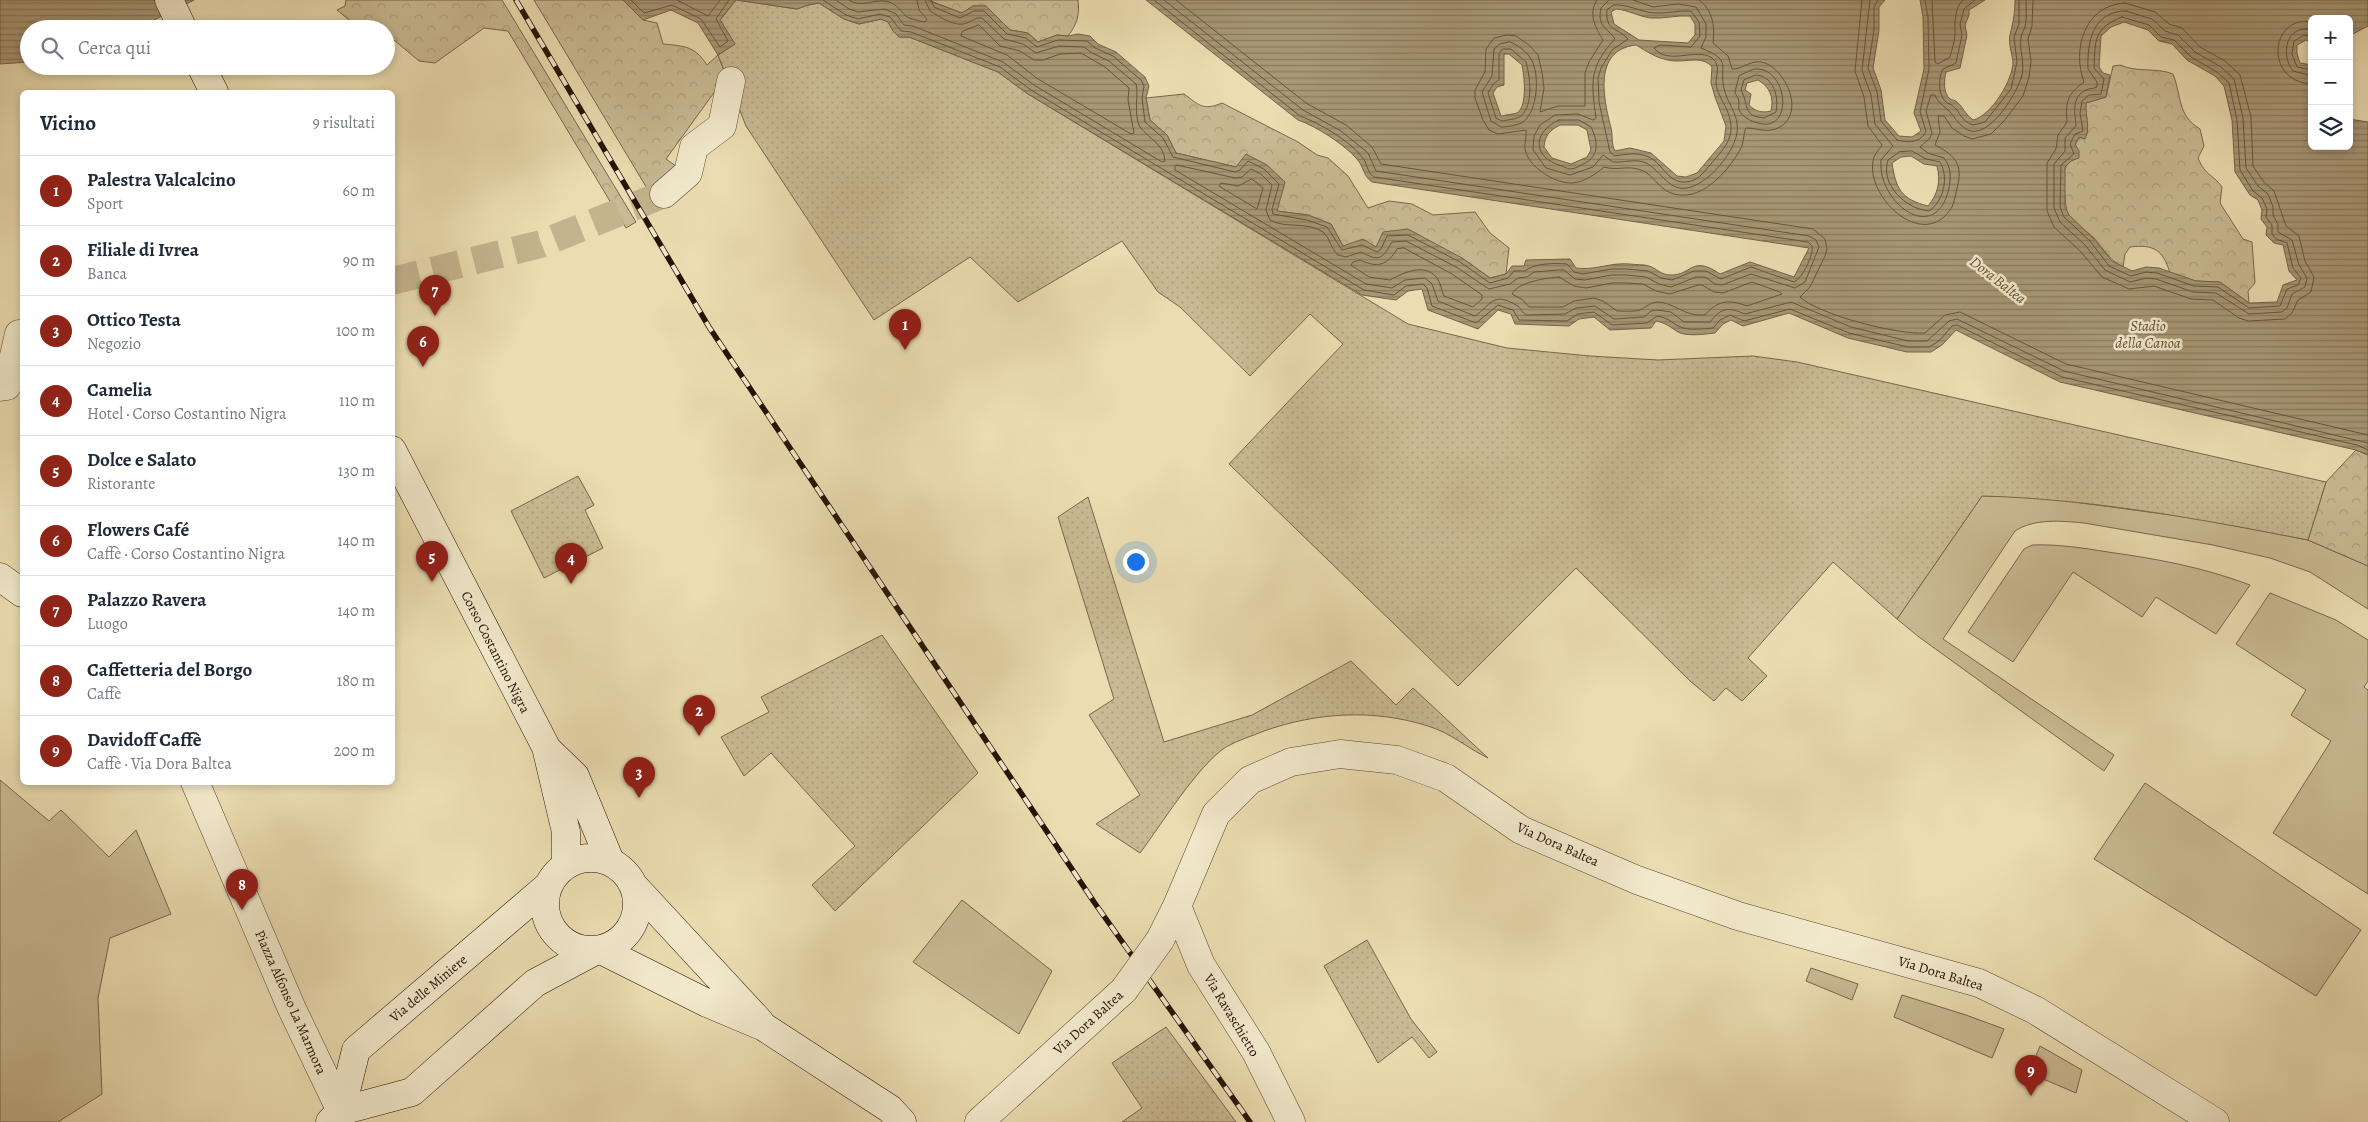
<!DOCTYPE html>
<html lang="it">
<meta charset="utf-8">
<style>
body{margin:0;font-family:Alegreya,serif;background:#f6f6f7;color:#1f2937}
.controls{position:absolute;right:15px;top:15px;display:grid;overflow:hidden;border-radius:8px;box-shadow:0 2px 8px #0003}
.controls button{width:45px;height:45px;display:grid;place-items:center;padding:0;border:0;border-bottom:1px solid #e0e1e3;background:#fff;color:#1f2937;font:25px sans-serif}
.you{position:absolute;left:1135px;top:561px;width:18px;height:18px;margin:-12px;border:4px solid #fff;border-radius:50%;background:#1a73e8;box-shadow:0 0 0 8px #1a73e833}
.badge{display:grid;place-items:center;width:32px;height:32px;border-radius:50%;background:#8f2418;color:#fff;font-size:16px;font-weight:700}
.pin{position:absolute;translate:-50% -41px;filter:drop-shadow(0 1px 2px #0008)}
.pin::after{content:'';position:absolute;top:26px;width:18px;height:15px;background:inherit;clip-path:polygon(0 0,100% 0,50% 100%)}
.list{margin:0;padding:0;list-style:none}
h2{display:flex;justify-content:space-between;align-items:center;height:65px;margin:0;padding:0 20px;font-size:21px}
h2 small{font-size:16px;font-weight:400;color:#747a83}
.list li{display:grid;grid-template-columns:32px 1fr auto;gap:15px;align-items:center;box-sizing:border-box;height:70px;padding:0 20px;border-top:1px solid #e0e1e3}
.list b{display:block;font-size:19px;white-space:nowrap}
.list p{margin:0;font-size:16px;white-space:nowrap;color:#747a83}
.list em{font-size:16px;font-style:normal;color:#747a83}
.icon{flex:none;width:28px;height:28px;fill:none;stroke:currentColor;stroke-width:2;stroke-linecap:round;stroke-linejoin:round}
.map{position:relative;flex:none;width:2368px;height:1122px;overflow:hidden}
.search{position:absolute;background:#fff;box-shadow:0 2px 8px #0003;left:20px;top:20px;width:375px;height:55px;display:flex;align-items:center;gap:12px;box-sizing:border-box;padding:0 18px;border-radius:28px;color:#747a83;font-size:19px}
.panel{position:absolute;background:#fff;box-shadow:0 2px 8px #0003;left:20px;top:90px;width:375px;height:695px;border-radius:8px}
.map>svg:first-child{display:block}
</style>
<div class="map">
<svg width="2368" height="1122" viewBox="0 0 2368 1122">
<defs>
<pattern id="forest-crowns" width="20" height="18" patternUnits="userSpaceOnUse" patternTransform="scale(1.25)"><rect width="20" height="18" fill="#c9ba93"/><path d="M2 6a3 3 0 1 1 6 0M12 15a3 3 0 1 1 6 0" fill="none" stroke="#ac9f7d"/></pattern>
<pattern id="park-dots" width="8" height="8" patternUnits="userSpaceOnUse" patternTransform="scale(1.25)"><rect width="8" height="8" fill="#c9ba93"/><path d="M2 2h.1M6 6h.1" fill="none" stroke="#ac9f7d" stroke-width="1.8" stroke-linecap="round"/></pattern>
<pattern id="water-rules" width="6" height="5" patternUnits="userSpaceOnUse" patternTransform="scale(1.25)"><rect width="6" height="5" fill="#a89876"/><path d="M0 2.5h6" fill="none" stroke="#897b5f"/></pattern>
</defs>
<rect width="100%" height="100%" fill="#ebddb1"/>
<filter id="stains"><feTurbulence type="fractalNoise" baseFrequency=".004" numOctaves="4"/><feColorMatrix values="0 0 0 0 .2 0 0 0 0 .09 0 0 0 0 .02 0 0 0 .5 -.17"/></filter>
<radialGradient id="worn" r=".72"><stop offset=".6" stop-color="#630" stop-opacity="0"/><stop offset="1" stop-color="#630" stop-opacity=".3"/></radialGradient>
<!-- grass -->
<path fill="#c9ba93" stroke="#77664b" d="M1982,496l55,1 164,22 107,21 60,26v43l-58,-37 -40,-14 -57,-13 -129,-22c-22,-2 -49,-5 -69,8l-72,108 171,116 -10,16 -185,-134 -22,-18z
M2032,545c26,-1 51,3 76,7 50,7 94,15 142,33l-34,49 -60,-37 -14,20 -69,-45 -60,90 -45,-30 56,-83z
M2270,593l66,27 32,20v41l-4,6 4,3v204l-95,-61 58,-92 -40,-26 15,-25 -70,-46z
M0,780l49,41 12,-11 48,47 27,-27 35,84 -61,24 -12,60 4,96 -44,28h-58z
M2145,783l216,147 -45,66 -222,-137z
M962,900l90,71 -33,63 -106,-72z
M1811,968l47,16 -6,16 -46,-19z
M1902,995l64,20 38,14 -12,29 -98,-41z
M2040,1046l42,24 -6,23 -47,-20z"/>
<!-- forest -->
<path fill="url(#forest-crowns)" stroke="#77664b" d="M346,0h156l134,222 -10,6 -118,-197 -24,-3 -49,35 -16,-2 -25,-21h-8v-11h-26l-23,-19 8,-4z
M534,0h89l20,20 14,3 6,21c21,2 32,2 44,21l11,-10 8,21 -60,83 10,7 -28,24z
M928,0h150c2,15 -1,24 -10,36l-11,-1 -19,7 -10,-9 -18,-3 -24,-24h-13l-11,7z
M2120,65c18,8 35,2 53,9 9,23 4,41 27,55l4,17 -6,12c8,19 14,15 24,29l-2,16 23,36 9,3 3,41 -7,8 1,12 -29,-21 -24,-1 -26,-8c-7,-23 -16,-29 -40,-26l-5,7 -2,13c-14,-7 -19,-18 -29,-29 -8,-8 -20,-14 -26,-24 -3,-6 -5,-38 -3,-45 1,-4 5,-6 6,-9 7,-15 0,-19 17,-27l-3,-20 1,-10 20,-6 7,-31z
M1184,94c15,11 19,17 38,9l76,39 19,13 11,3 20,18 20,32 21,-7 23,3 21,11 42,-3 15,21 19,15 -3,26 -16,4 -28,-20 -119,-12 -12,-22 -23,-9 -32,-4 -40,-44 -60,-14 -9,-18 -17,-15 -4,-22z
M2356,450l12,5v111l-60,-26 18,-58z"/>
<!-- park -->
<path fill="url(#park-dots)" stroke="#77664b" d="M736,0l61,9 11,-4 11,-2 25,16 15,5 22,-5 7,3 5,9 6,6h10l89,35 30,22 380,230 99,24 83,8 68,4 95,-4 44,6 529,120 -18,58c-108,-21 -216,-41 -326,-44l-85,123 -64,-57 -85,96 19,18 -25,25 -16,-13 -12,13 -24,-20 -114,-113 -118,118 -229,-222 114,-120 -33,-30 -60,62 -70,-69 -22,-15 -36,-51 -104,61 -48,-45 -96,63 -128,-194 -28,-71 17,-11 -15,-24z
M578,476l16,29 -9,5 18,38 -59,30 -33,-67z
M1088,497l76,245 88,-27 99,-54 45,44 17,-17 75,70c-21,-10 -37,-25 -60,-32 -54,-17 -110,-14 -164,5 -12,5 -26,9 -38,16 -28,18 -65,78 -86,106l-44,-29 44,-29 -51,-80 25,-16 -56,-182z
M882,635l96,138 -143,138 -23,-26 43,-39 -84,-93 -27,23 -23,-39 48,-25 -8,-15z
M1367,940l44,79 26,33 -8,6 -17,-21 -34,26 -54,-97z
M1166,1027l70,95h-114l20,-14 -30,-45z"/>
<!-- water -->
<path fill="url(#water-rules)" stroke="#746248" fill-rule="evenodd" d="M0,0h194l-52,26 -113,3v33l-29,2z
M623,0h113l-16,20 15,24 -17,11 -20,-32 -27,-13 -28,10z
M737,0h190l35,13 11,-7h13l24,24 18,3 10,9 19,-7 11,1 10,-2 12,2 8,8 18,8 29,25 4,9 -3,12 4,22 17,15 9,18 60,14 10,-13 21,11 18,17 -8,29 31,4 23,9 12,22 20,-7 13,8 7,-15 25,-3 54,29 28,20 16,-4 6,-8h12l2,-6 44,-1 6,9c18,3 35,-6 54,-4 6,1 13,0 19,2 7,2 12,9 21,9 22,1 21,-21 50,-1l30,-12 44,15 15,-29 -437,-66c-9,-6 -8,-15 -15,-23 -12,-14 -41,-33 -59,-39l-152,-120h739l-6,7v23l-6,38 8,22 4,30 14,16 13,1 9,-6 -7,-18 10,-44 -1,-52 -3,-17h65l-16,10v5l-4,10 2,10 -7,33 -14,4c-2,8 -3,21 4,27 2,1 5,1 7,3 7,6 7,11 16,18 18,-4 40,-40 40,-58 -1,-9 -5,-19 -3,-27 3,-13 5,-21 5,-35h353v26l-19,10v-17h-37v23l-6,-2 -9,5v9l3,9 12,2v81h37v-27l19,3v333l-12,-5 -296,-68 -104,-52 -14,15 -11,7h-24l-59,-14 -59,-25 -46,13 -12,-6 -8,4 -8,9c-10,1 -27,4 -37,-1 -8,-5 -12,-9 -22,-11l-5,7 -41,2 -16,-13 -15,2 -10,7 -54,-2 -4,-10 -13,-4 -20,19 -50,-19 -6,-21 -14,2 -12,9 -34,-5 -334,-201 -30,-22 -89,-35h-10l-6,-6 -5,-9 -7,-3 -22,5 -15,-5 -25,-16 -11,2 -11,4zM1616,9c12,1 22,7 34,9 14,1 26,-3 40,-2l5,8v11l-7,8 -49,-3 -25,-16 -3,-12zM2124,22l24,8 11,11 13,3 15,16 28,16 9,10 8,34 3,52 15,23 8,5 4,10 -1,9 6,8 -1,8 8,8 9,2 6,26 8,9 -14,5 -6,17 -28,1 -29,-21 -24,-1 -37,-13 -13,-1 -14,4 -20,-10 -19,-23 -24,-23 -4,-8v-40l6,-6 8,-3v-7l-4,-7 4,-7 6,2c6,-11 0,-24 1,-36l20,-6 4,-22 -7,-2 -4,-6 2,-31 10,-9zM1636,45c10,6 20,13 32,15 15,4 34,-6 44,7l-1,16 4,14 11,29 -2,15 -27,32 -11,4 -9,-1 -26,-23 -21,-5 -15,3c-4,-7 -2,-15 -4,-23 -7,-28 -19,-78 25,-83zM1504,54h5l13,11c2,10 6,41 -5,48 -4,1 -11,2 -16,3l-8,-23 4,-6 7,-2zM1758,80c12,7 16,17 13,31 -9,2 -15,1 -22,-6l2,-11 -6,-4 2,-7zM1560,125h18l9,5 4,20 -4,7 -16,7 -19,-6 -8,-11c1,-12 6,-17 16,-22zM1911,156l13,8 13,2c4,15 1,28 -9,40 -27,-7 -32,-17 -36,-43l9,-6z"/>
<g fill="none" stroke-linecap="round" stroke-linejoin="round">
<!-- shore -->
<path stroke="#66553c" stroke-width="1" d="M631,0l13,13 28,-8 29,14 19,28 8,-6 -12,-22 13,-19
M677,0l31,16 12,-16
M823,0l23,15 12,4 22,-5 10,3 11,14 10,1 89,35 31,23 333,200 30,5 12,-9 17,-2 4,4 5,18 44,17 22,-18 15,5 6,10 48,1 11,-7 16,-2 18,13 35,-2 10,-7c14,2 16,9 26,12 9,2 20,1 30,0l7,-8 10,-5 14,6 46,-12 59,24 59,14h21l10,-6 13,-15 5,-1 105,52 295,68 11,5
M836,0l13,9 9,3 27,-3 11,5 8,11 9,1 90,36 31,23 128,77 3,-1c-1,-17 -16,-22 -25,-34 -7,-12 -1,-34 -4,-43l-27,-23 -17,-8 -8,-6 -25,-1 -23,7 -13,-9 -19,-5 -22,-21c-8,-1 -11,5 -19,6 -9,2 -25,-8 -33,-13l-5,-11
M849,0c12,8 22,0 35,1 11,1 15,8 22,15 3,3 14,5 19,6l2,-3 -8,-9 -2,-10
M931,0l3,7 26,11 14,-7h10l23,23 19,4 11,9 21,-7 29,1 8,7 18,8 28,24 3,6 -2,12 3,24 18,16 10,19 62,15 5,-2 8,-9 16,8 15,15 -7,25 1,5 34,6 20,7 15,23 20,-5 15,7 4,-3 6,-13 21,-1 52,27 30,21 18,-5 6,-7h11c10,-8 29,-8 42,-7l7,8 9,2 28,-5h16l21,2 13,7 11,2 22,-9h12l15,8 30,-12 43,15c9,-4 20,-28 18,-36l-4,-4 -434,-65c-8,-5 -6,-14 -12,-20 -13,-17 -43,-34 -62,-41l-146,-116
M1164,0l139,110 38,21 27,22 8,18 433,65 7,4 3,7 -14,35 -10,6 -44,-14 -29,11 -7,-1 -10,-7h-9l-25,10 -12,-3 -13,-7 -19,-2h-16l-26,5 -10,-1 -11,-9h-5l-25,2 -7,5 -9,1 -8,6 -21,5 -33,-22 -50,-26 -14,1c-10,17 -12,20 -31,10l-15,5 -8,-2c-7,-6 -8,-17 -15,-23 -16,-11 -38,-3 -53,-12l-4,-10 6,-25 -11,-11 -10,-5 -9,8 -7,1 -58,-13 -2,1v4l191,114 26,4 13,-8 20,-2 7,6 6,17 37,15c16,-11 18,-25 41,-11 6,3 5,8 11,10l38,-1 11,-6 19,-2 19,13 30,-2 7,-6 6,-1 14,2 13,10h26c12,-15 18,-15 35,-8l46,-12 60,25 57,14h19l22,-20 8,-2 107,52 304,72
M1176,0l130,103 40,22 26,22 9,17 432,65 12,10 2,10 -2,7 -15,31 -10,10c19,18 98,38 125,36l20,-18 15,-3 106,52 302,71
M1597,0c-9,14 -2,27 6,40l-14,22 -4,11v33h-27l-18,6 4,-24 -2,-16 -4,-17 -9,-10 -13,-9 -9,-1 -13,3 -8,11 -1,23 -10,18v8l8,22 6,10 9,4 28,-4c1,8 -3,16 0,23 6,16 30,31 47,30 11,-1 23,-9 31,-16 13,4 24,-2 37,3 12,4 18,19 30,23 28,11 56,-20 69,-43 4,-6 3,-15 6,-22 12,0 21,6 34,-1 25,-15 6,-56 -15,-64 -13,-5 -23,7 -33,6l-4,-13 -15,-13c2,-16 0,-33 -14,-43
M1609,0l-8,8c-4,19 6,19 14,31 -26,28 -24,43 -19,79l-3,2 -15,-6 -23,1 -15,10 -6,11 -1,14 13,18 24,7 23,-8 10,-12 10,7c11,1 22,-4 33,1 16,8 23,31 45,24 20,-6 50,-41 46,-63 -1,-12 -9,-21 -12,-32 -8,-27 10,-30 -24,-44l5,-11v-13l-10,-17 -18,-3 -25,3 -20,-7
M1862,0l-7,71 9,26 4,29 14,19c-2,4 -6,7 -8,12 -12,38 50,97 78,50 3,-7 4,-15 6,-23 5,-22 -6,-30 -23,-39l5,-13 -2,-16h6l8,12 12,8 8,3 19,-5 13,-13 19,-25 6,-19 2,-16 -3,-22 4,-13 1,-26
M1870,0l-8,70 9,25 4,29 18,22 -12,14c-4,43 55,87 68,28 2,-11 2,-21 -5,-30l-16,-5 -8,-6 10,-9 2,-5 -6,-22 5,-16h4c3,8 8,10 14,16 7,7 9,14 19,19 21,10 50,-38 54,-55 3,-13 -3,-25 -1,-37 0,-4 3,-8 4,-11 2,-9 1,-18 1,-27
M1878,0l-4,7v23l-6,38 9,24 4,29 16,19c11,3 24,3 29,-9l-6,-19 9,-43 -1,-52 -3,-17
M1932,0l3,62 3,2 12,-7c2,-7 5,-17 5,-23 0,-11 -1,-26 8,-34
M1975,0l-11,9 -4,15 2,11 -6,28 -13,6c-5,9 -5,26 3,33 2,2 5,2 7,4 8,7 7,14 20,19l12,-3 26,-33 6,-27 -3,-25 5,-13v-24
M2125,3l30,9 14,12 13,4 18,19 25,14 15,14 11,42 2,49 10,15 11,10 12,35 13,10 6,25 9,16 -3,15 -13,8 -6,13 -7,6 -37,2 -9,-3 -26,-18 -22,-1 -37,-13 -25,3 -27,-12 -22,-26 -26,-24 -7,-16v-48l9,-14 2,-14 9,-13c-2,-21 1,-28 17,-40 -12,-32 0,-77 41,-79z
M1614,5c15,-1 26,7 40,8 13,1 24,-3 37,-2l8,11 1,14 -9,11 -31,-2 -6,3c14,18 43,-1 58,10 9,7 4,16 4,25 1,9 6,17 10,25 12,27 1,37 -16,57 -7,8 -13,17 -25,17 -17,1 -22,-18 -36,-25 -12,-5 -23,-3 -34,-1l-5,-4 -11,-50 -1,-24 3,-10 11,-18 16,-11c-11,-12 -23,-8 -21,-29z
M2126,11l26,8 13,12 13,4 17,17 26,15 13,12 9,39 3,50 12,18 10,8 5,13v8l5,9v8l14,8 7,25 8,13 -2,9 -13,7 -5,14 -5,4 -33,2 -33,-21 -23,-1 -37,-13 -9,-1 -17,4 -25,-12 -20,-25 -25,-23 -6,-14v-44l11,-13v-13l11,-12c-1,-13 -5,-29 10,-36 4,-2 7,-1 11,-3v-5l-9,-13c-1,-26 4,-58 38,-58z
M2122,17l27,8 12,12 13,3 17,17 26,15 12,11 8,37 3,50 13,21 9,7 5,11 -1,8 6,8v9l4,5 11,4 6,25 8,10 -3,7 -11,4 -7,17 -31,2 -31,-21 -24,-1 -37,-13 -11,-1 -15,4 -22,-10 -19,-25 -26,-24 -4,-10 1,-42 13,-11 -4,-10 5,-10 8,-3 -3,-18 2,-12 7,-6 12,-1 3,-15 -10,-11c1,-28 0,-40 28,-51z
M2312,22c-42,-8 -49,60 0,62
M979,25l21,21 20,5 14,9h9l17,-6 21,-1 24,14 24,21 -1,12 6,33 -3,1 -93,-55 -31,-24 -46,-19 1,-4z
M2312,30c-26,-7 -32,25 -19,41l19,5
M2312,37l-8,-2 -10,6 -2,13 5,13 15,3
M1510,42c8,3 16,9 21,17 9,15 7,52 -8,63 -4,3 -16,5 -22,5l-10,-6 -9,-29 10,-16 2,-27 6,-5z
M1503,49h8l15,13c4,15 8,42 -5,54 -4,3 -14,4 -19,5l-6,-3 -8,-25 5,-9 6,-4v-26z
M1754,69c34,-4 41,65 4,54 -8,-2 -15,-6 -19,-13 -1,-4 1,-8 -1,-12 -1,-2 -3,-4 -3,-6l4,-16z
M1756,75c18,1 23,22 20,37l-12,6c-22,-2 -15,-14 -23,-28l3,-10z
M1559,120h20l12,7c8,16 8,31 -10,38 -3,2 -7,4 -11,4 -3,0 -7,-3 -11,-4 -27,-9 -26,-33 0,-45z
M1912,151l14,8 14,3c9,15 4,39 -11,49 -23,-2 -49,-26 -41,-51l11,-8z
M1252,179l11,9 -6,21 -38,-23 2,-3 17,3z
M1404,248l48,26 30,21v4l-9,8 -29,-11c-3,-6 -3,-13 -7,-18 -12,-16 -34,-5 -47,2l-21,-3 -18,-12 2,-3 7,-2c17,8 27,6 37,-11z
M1559,277l15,9 12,2 26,-5h14l17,1 13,7 14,3 28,-9h4l12,7 9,1 29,-11 28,10 2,2 -35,12c-14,-5 -24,-7 -36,3 -4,3 -4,6 -9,6 -18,1 -27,-12 -44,-13 -8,0 -11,5 -18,8 -6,2 -16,1 -23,1l-14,-10 -9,-3 -20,3 -11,6h-34l-6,-7 -11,-6c6,-12 34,-16 47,-17z"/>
<!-- street-tunnel -->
<path stroke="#c3b48e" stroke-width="28" stroke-dasharray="28 14" stroke-linecap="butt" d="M392,281l149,-37 123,-50"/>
<defs>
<path id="street" d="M664,194l24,-21 6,-26 28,-21 9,-45
M0,387l7,-1 12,-52
M0,577l22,16
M195,782l97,227 49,102
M1177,906l24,59 55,87 35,70
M1160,940l17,-34 39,-92 34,-34 41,-18 49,-8 57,6 49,18 75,52 116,50 101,36 241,67 56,27 180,112
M979,1122l145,-132"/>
<path id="secondary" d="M169,0l14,29
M201,66l13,26
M392,450l154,297 20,85v33
M547,749l28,27 35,85
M545 904a46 46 0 1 1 92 0a46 46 0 1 1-92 0Z
M634,886l126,136
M601,950l106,53 57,24 126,82 12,13
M341,1111l15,-61 193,-165
M330,1122l11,-11 71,-19 123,-109 60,-32"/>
</defs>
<!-- street casing -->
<use href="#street" stroke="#56452e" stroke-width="29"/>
<!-- secondary casing -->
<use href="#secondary" stroke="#251203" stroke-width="29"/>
<!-- street -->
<use href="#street" stroke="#f2e9cc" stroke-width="28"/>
<!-- secondary -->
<use href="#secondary" stroke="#f2e9cc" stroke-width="28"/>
<defs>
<path id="rail" d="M516,0l193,327 385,575 156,220"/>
</defs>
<!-- rail casing -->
<use href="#rail" stroke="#251203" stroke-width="5.5"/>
<!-- rail -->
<use href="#rail" stroke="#f2e9cc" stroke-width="4" stroke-dasharray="11" stroke-linecap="butt"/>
<defs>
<path id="street-bridge" d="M1124,990l36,-50"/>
</defs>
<!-- street-bridge casing -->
<use href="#street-bridge" stroke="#56452e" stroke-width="29" stroke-linecap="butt"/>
<!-- street-bridge -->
<use href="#street-bridge" stroke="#f2e9cc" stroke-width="28"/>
</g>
<g text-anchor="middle" stroke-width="5" stroke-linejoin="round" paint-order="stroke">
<!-- street labels -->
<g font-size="14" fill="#251203" stroke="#f2e9cc">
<text transform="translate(496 652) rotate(63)" y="5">Corso Costantino Nigra</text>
<text transform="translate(1558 844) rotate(24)" y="5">Via Dora Baltea</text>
<text transform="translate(1941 973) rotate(17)" y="5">Via Dora Baltea</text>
<text transform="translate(428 988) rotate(-40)" y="5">Via delle Miniere</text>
<text transform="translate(291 1002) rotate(66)" y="5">Piazza Alfonso La Marmora</text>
<text transform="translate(1232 1015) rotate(59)" y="5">Via Ravaschietto</text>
<text transform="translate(1088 1022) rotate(-42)" y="5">Via Dora Baltea</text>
</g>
<!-- water labels -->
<g font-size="15" font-style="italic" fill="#604e37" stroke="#f2e9cc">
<text transform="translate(1998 280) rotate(38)" y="5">Dora Baltea</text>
<text x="2148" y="331">Stadio<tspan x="2148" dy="17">della Canoa</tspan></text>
</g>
</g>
<rect width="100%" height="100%" filter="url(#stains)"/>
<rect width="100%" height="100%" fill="url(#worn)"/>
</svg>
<div class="controls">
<button>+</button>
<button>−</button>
<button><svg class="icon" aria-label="layers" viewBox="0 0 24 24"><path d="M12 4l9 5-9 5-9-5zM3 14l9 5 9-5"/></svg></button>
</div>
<div class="you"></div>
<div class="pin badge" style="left:905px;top:350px">1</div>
<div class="pin badge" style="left:699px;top:736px">2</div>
<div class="pin badge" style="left:639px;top:798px">3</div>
<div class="pin badge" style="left:571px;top:584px">4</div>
<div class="pin badge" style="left:432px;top:582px">5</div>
<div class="pin badge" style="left:423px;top:367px">6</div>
<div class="pin badge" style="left:435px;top:316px">7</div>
<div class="pin badge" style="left:242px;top:910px">8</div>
<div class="pin badge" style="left:2031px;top:1096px">9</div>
<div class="search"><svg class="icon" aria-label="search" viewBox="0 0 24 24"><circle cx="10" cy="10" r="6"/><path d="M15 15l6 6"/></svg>Cerca qui</div>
<section class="panel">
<h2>Vicino<small>9 risultati</small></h2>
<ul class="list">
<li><span class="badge">1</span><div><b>Palestra Valcalcino</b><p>Sport</p></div><em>60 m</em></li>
<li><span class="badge">2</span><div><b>Filiale di Ivrea</b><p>Banca</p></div><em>90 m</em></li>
<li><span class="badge">3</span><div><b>Ottico Testa</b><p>Negozio</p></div><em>100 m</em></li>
<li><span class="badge">4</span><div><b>Camelia</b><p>Hotel · Corso Costantino Nigra</p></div><em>110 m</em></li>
<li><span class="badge">5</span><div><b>Dolce e Salato</b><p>Ristorante</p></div><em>130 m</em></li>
<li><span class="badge">6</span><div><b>Flowers Café</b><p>Caffè · Corso Costantino Nigra</p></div><em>140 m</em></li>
<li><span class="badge">7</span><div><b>Palazzo Ravera</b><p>Luogo</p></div><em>140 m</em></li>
<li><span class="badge">8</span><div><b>Caffetteria del Borgo</b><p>Caffè</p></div><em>180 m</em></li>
<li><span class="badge">9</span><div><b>Davidoff Caffè</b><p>Caffè · Via Dora Baltea</p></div><em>200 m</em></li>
</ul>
</section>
</div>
